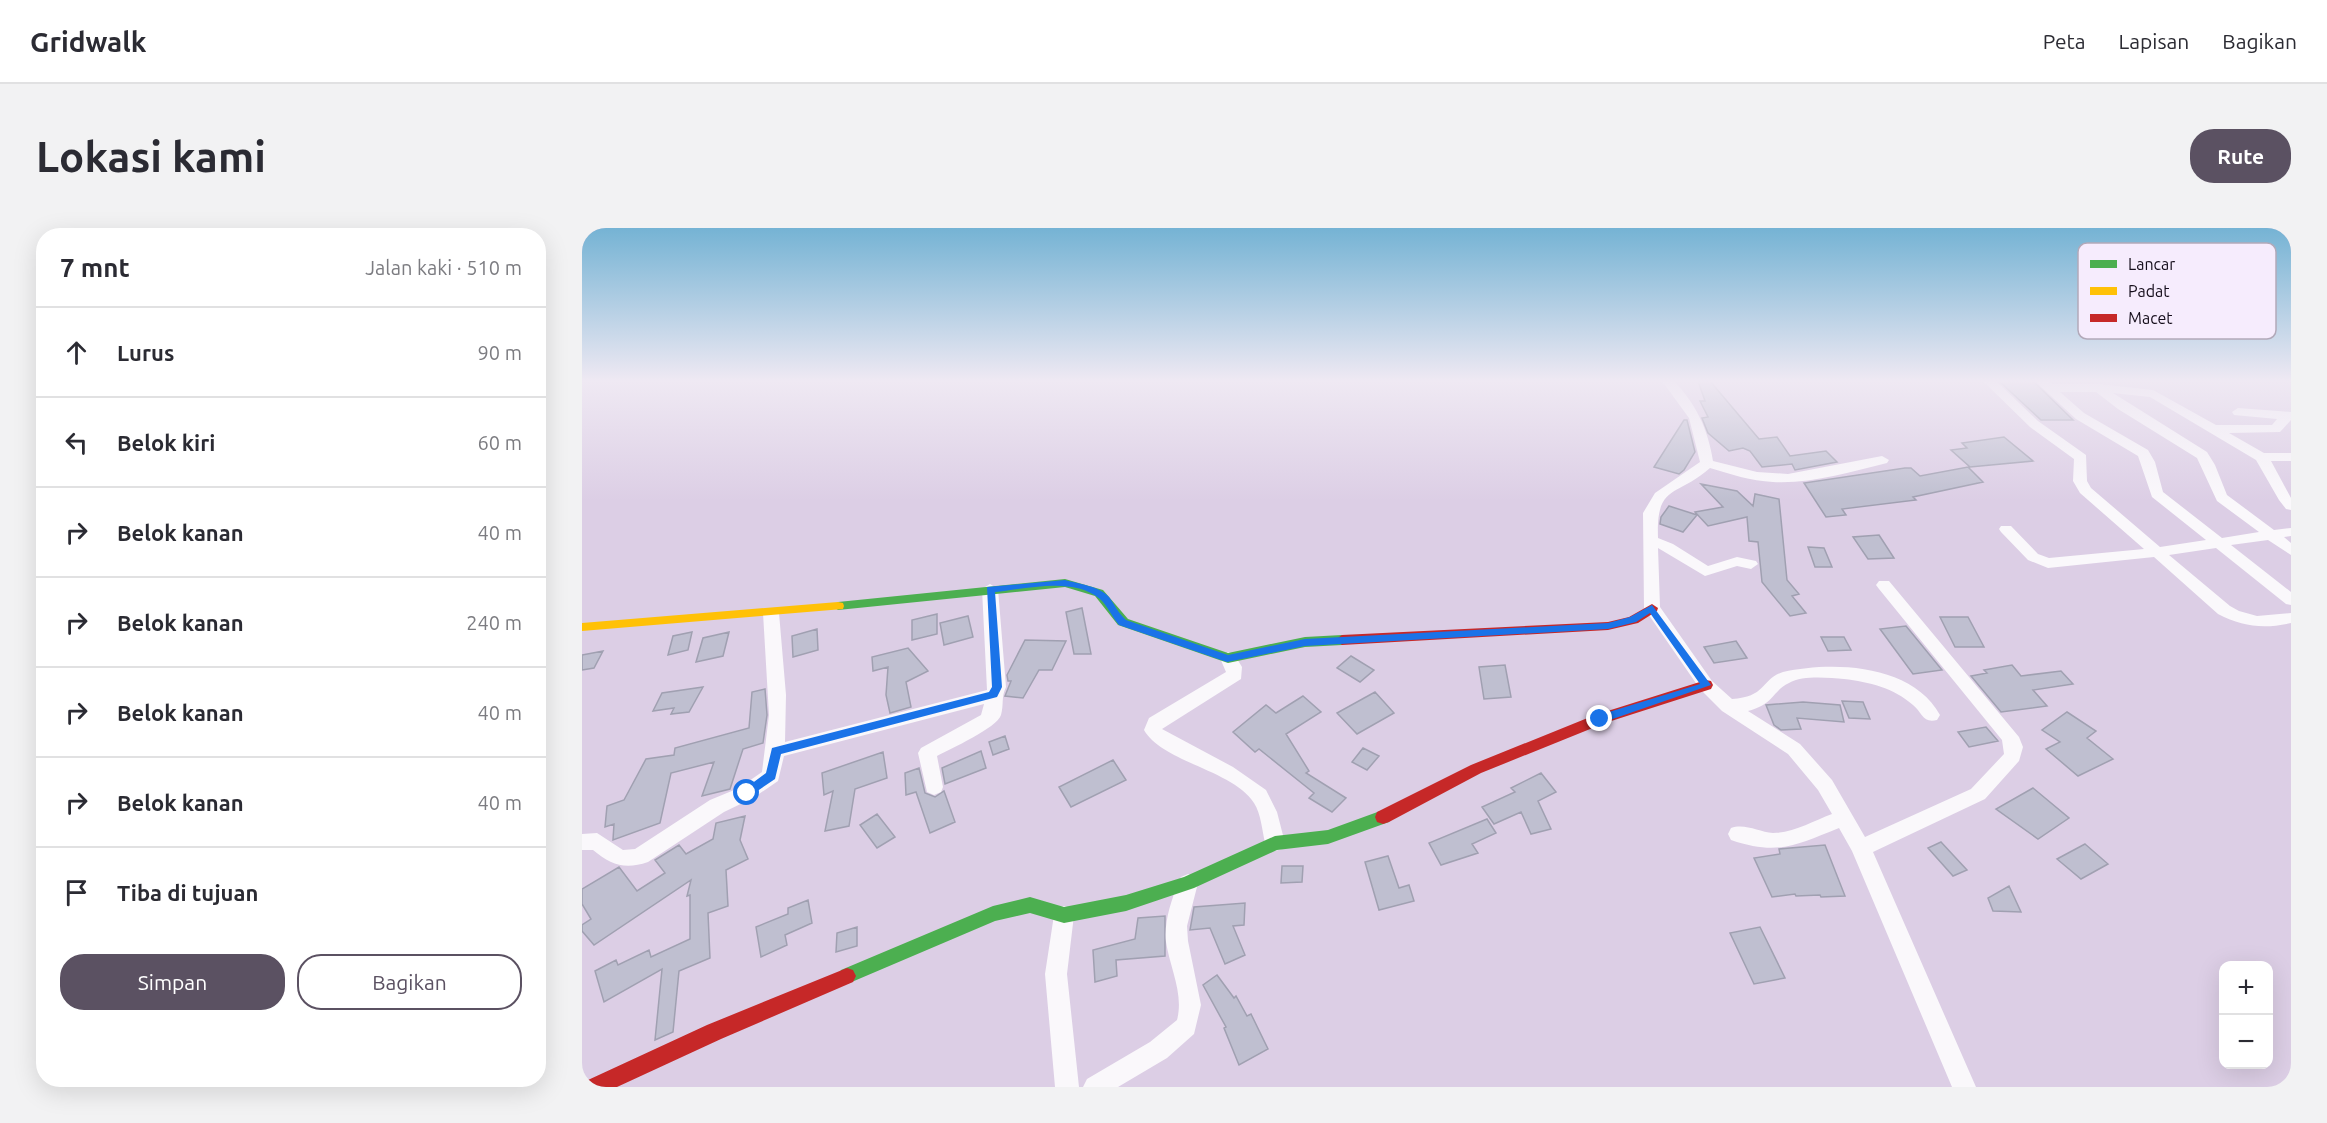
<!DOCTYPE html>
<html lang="id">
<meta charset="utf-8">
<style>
body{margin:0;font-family:Ubuntu,sans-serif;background:#f2f2f3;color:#2b2b33}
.controls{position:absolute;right:18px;bottom:18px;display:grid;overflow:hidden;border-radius:12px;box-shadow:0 6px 24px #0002}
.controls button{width:54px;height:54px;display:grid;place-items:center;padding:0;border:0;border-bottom:2px solid #e1e1e2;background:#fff;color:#2b2b33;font:30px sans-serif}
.stop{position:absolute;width:18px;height:18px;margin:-14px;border:4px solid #1a73e8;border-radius:50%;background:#fff}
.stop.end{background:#1a73e8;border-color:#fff;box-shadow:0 2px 6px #0008}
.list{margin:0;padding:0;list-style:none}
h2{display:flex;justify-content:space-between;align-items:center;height:78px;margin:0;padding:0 24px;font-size:26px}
h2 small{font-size:20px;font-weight:400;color:#7c7c81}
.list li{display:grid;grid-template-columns:39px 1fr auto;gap:18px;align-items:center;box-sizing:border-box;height:90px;padding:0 24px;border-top:2px solid #e1e1e2}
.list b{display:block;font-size:22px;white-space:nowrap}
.list em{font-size:20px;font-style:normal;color:#7c7c81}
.actions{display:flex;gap:12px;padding:18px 24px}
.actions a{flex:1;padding:14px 0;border:2px solid #5b5162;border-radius:24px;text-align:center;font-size:21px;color:#5b5162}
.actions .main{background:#5b5162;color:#fff}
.icon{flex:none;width:33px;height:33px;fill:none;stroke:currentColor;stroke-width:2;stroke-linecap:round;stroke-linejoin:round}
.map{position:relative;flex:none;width:1709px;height:859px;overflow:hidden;border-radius:24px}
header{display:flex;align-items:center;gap:36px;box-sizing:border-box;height:84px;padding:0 30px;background:#fff;border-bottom:2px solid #e1e1e2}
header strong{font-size:28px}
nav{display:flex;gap:33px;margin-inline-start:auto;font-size:21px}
.intro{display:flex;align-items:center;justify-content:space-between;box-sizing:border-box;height:144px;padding:0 36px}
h1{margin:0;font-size:42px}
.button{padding:15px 27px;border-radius:24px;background:#5b5162;color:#fff;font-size:21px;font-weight:700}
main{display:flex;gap:36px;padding:0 36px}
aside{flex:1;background:#fff;border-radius:24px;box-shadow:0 6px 24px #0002}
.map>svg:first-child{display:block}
</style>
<header>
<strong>Gridwalk</strong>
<nav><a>Peta</a><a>Lapisan</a><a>Bagikan</a></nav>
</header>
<div class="intro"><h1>Lokasi kami</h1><a class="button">Rute</a></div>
<main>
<aside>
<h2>7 mnt<small>Jalan kaki · 510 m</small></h2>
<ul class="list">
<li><svg class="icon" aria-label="ahead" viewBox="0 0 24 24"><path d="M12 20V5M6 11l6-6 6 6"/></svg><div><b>Lurus</b></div><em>90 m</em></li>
<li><svg class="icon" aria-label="left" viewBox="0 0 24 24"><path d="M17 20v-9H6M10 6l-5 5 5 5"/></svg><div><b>Belok kiri</b></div><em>60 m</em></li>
<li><svg class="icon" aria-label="right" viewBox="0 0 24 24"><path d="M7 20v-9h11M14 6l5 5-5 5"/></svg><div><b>Belok kanan</b></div><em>40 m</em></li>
<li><svg class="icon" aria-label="right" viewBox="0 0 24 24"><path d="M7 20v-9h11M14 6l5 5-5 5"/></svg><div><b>Belok kanan</b></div><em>240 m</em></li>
<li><svg class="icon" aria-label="right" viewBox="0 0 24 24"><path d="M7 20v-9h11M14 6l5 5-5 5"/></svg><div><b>Belok kanan</b></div><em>40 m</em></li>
<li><svg class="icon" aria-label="right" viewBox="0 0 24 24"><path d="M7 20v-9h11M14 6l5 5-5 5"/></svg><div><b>Belok kanan</b></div><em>40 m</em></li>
<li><svg class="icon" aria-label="arrive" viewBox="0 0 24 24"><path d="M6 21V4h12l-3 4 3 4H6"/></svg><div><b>Tiba di tujuan</b></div></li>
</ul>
<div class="actions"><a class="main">Simpan</a><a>Bagikan</a></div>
</aside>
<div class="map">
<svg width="1709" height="859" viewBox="0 0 1709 859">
<rect width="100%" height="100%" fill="#dccee5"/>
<!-- building -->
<path fill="#bfbfd0" stroke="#a0a0b1" stroke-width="1.5" d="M1116,153h12l49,58 18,-2 13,19 36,-5 11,11 -42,8 -3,-6 -30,3 -12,-16 -7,-3 -14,3 -21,-18 -6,-15 6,-1 -8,-16h5z
M1417,153h34l40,39h-32z
M1102,192h3l8,32 -11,18 -5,4 -25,-7z
M1422,209l29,24 -63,6 -19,-17 16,-2 -5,-5z
M1386,239l15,15 -70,15 3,3 -74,9 4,6 -20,2 -22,-34 101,-15h6l9,8z
M1119,256l36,7 16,15 2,-12 24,5 8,81 12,14 -7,2 14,17 -16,3 -28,-34 -4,-40 -9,-1 -2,-24 -39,9 -13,-14 28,-5z
M1087,278l28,9 -14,17 -23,-8 1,-7z
M1297,307l15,23 -26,1 -15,-22z
M1226,319l16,1 8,19h-17z
M500,380l9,46h-17l-8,-42z
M355,386v20l-25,6v-20z
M386,388l5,21 -29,8 -4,-22z
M1358,389h28l16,30h-29z
M1324,398l36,44 -29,4 -33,-45z
M235,401l1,21 -25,7 -1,-21z
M110,404l-4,18 -20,5 5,-19z
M147,404l-6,24 -27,6 7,-24z
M1239,409h23l7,13 -23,1z
M443,412l41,1 -14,29h-13l-16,28 -18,-2 6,-15h-3l-1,-6z
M1154,413l11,17 -33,5 -10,-16z
M326,420l20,23 -22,11 5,25 -21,6 -4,-18 2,-28 -15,4 -1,-14z
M21,423l-9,17 -12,2v-15z
M769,428l23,14 -14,12 -23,-14z
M923,437l6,32 -27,2 -5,-32z
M1430,437l9,11 40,-5 12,13 -40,6 14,16 -46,6 -30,-36 16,-3 -3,-3z
M121,459l-14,25 -18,2 3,-6 -21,3 9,-18z
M183,461l2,26 -4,28 -20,6 -13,40 -28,7 12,-34 -43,11 -11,50 -47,17 1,-16 -9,3 2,-21 17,-6 22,-41 28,-4 1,-7 74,-20 3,-36z
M793,464l19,21 -37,21 -20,-21z
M721,468l18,16 -35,22 23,37 -3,2 40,25 -14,14 -23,-14 5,-5 -55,-44 -4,3 -22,-20 33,-27 10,8z
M1260,473l21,1 7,17 -21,-1z
M1221,474l37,3 4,17 -47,-4 4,11 -20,1 -7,-5 -8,-20z
M1485,484l29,19 -9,7 26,21 -35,17 -32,-27 14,-7 -18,-12z
M1404,499l12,14 -29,6 -11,-15z
M423,508l4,13 -16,6 -4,-13z
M781,520l16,8 -12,14 -15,-8z
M399,523l5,17 -41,16 -3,-16z
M301,524l4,26 -32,11 -6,37 -24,5 8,-40 -9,4 -2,-22z
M531,532l13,20 -55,27 -12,-20z
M337,540l6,25 10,4 9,-6 11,31 -25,11 -14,-41 -10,3 -1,-22z
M959,545l15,19 -18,9 13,28 -20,5 -10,-22 -27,12 -12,-17 33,-15 -4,-4z
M1451,560l36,30 -31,21 -42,-30z
M295,586l18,23 -18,11 -17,-23z
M163,588l-5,24 8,19 -22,11 2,36 -20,7 2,45 -31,13 -6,61 -18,8 7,-71 -58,33 -9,-31 21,-11 2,5 31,-15 2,7 39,-18v-44l-3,1 4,-16 -97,65 -12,-14v-6l9,-6 -9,-15v-15l37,-22 18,24 28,-18 -10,-13 24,-15 7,9 27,-15 3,-16z
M905,591l9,14 -24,11 6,9 -37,12 -12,-22z
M1359,614l26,28 -14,6 -25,-28z
M1503,616l23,20 -27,15 -24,-20z
M1243,617l20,51 -24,1 -1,-2 -24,1 -1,-2 -23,3 -18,-39 26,-4 -1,-5z
M806,628l11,32 10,-3 5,16 -35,9 -14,-48z
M700,638h21l-1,16 -21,1z
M1427,658l12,26 -28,-1 -5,-13z
M226,672l4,23 -27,12 2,10 -26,12 -5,-30 32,-13v-6z
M663,675l-1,22 -11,1 12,29 -20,9 -15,-36 -20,2 4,-23z
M583,688v40l-49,4 1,16 -22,6 -2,-32 42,-11 3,-21z
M275,699v19l-21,6 1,-19z
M1178,699l25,51 -31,6 -24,-51z
M635,747l17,23 2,-2 11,20 4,-2 17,35 -29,16 -15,-37 2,-1 -23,-42z"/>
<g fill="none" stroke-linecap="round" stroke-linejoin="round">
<!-- street -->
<path fill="#faf8fb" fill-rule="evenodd" d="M1080,153h12c22,23 34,48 39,80l44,11 31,2 94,-18 7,4 -2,3c-37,9 -76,21 -114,19 -22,-1 -43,-8 -63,-14 -34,30 -54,15 -52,70l15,6 35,22 29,-9 19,4 2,3 -7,5 -14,-3 -32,10 -47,-28 2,59 52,74 20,18c35,-2 29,-20 51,-27 50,-11 129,-8 157,43l-3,5c-14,4 -15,-8 -24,-15 -19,-17 -44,-23 -69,-26 -15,-1 -41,-4 -55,4 -17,8 -14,21 -41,28l52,33 32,36 33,57 106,-48 33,-35 -2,-14 -123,-151 -3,-4 3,-4h10l130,156 4,10 -4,14 -34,38 -112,53 103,235h-24l-100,-236 -13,-23c-43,17 -61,28 -108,12l-3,-6 3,-6c14,-5 28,4 42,5 20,0 40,-12 59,-19l-14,-24 -30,-36 -66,-43 -22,-22 -56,-81 -1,-95 12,-20 45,-31 -11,-44z
M1401,153h13l42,40 48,34 1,26 4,7 69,59 46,-7 -54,-43 -14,-41 -62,-37 -41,-38h13l4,3h47l54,6 63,35h56l5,-6 -43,-4 -2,-3 6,-4 53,4v8l-11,12 -51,1 35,20h27v8h-20l20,37v12l-5,-1 -7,-9 -23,-40 -106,-63 -37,-4 94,59 8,13 12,30 47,35 17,-2v8l-7,1 7,6v12l-23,-15 -37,5 60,47v13l-5,-1 -70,-56 -47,7 61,51 9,5 18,5 34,-3v10c-27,6 -48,4 -73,-9l-64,-57 -106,11 -20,-8 -27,-28 -2,-3 2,-3h10l27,28 11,4 95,-9 -64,-56 -7,-12 1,-22 -44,-32zM1478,164h36l22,17 79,49 20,43 42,31 -37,6 -59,-46 -8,-30 -7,-12 -64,-37z
M408,356l8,5 8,98c-5,10 -2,18 -5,28 -4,13 -51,34 -64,41l6,31 -2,5 -7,3 -7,-3 -9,-39 3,-5 60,-33 3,-11 -200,52 -6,25 -25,17 -29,14 -76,50c-23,8 -37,3 -55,-12h-11v-16l15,-1 26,17 12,-1 75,-49 29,-12 23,-16 7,-57 -6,-102 2,-4 6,-1 8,5 7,82 -1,47 202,-52 -5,-101z
M646,424l6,2 8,13 -1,12 -79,50 71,38 33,23 11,22 8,31 -3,6 -7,2 -7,-2 -3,-6c-3,-13 -4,-29 -11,-40 -21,-33 -92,-41 -110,-73l5,-12 77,-46 -6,-14z
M606,646l7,3 3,6 -11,43 1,15 13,64 -7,29 -27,24 -49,29h-35l4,-8 63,-37 27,-22c7,-26 -7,-52 -11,-78 -2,-21 5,-40 12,-59l3,-6z
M482,678l7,2 3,7 -7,59 12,113h-24l-10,-113 9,-59 3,-7z"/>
<!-- fast -->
<path fill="#4caf50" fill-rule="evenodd" d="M483,351l38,11 25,29 100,34 77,-16 37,-2 7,5 -7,5 -37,2 -77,16 -110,-38 -23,-29 -30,-9 -227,23 -6,-4 6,-4z
M801,582l6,2 2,5 -2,5 -61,22 -51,6 -83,38 -68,23 -62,12 -34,-10 -35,8 -148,63 -6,-2 -3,-6 3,-6 152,-64 37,-9 34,10 62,-12 58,-18 91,-41 53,-6z"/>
<!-- slow -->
<path fill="#ffc107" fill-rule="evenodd" d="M256,374l5,1 1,3 -1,3 -261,22v-8z"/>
<!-- jam -->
<path fill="#c62828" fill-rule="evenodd" d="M1070,376l6,4 -1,3 -19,12 -30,7 -266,15 -7,-5 7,-5 266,-13 21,-5z
M1124,452l5,1 2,4 -2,4 -106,34 -124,50 -92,49 -6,2 -6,-2 -2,-5 2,-5 94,-47 124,-50z
M265,740l6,2 3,6 -3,6 -132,57 -104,48h-32l3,-7 119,-55z"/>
</g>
<!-- sky -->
<linearGradient id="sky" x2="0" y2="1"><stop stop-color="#75b3d4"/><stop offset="0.56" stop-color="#efe9f3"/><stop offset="1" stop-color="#efe9f3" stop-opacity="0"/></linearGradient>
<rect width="1709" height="273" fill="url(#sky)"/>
<!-- route -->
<path fill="#1a73e8" d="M483,352c14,4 34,6 44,17 6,8 9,16 17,23l102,35 77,-16 303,-16 22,-6 22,-12 59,80 -107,37h-8v-6l104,-32 -50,-71 -14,9 -28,7 -303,17 -78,16 -108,-37c-7,-8 -12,-20 -19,-26 -27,-23 -74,-10 -105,-7l7,95 -5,10 -216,57 -6,25 -25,17h-7v-6l23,-17 6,-25 217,-56 3,-5 -5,-100z"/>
<!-- legend -->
<rect x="1496" y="15" width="198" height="96" rx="9" fill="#f6ecfd" stroke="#b2a9b9" stroke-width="1.5"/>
<rect x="1508" y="32" width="27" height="8" fill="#4caf50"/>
<rect x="1508" y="59" width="27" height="8" fill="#ffc107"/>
<rect x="1508" y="86" width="27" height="8" fill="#c62828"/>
<g font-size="16" fill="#150d1b">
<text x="1546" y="42">Lancar</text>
<text x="1546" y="69">Padat</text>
<text x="1546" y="96">Macet</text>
</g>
</svg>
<div class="controls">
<button>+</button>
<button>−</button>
</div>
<div class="stop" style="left:165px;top:565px"></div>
<div class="stop end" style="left:1018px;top:491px"></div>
</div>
</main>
